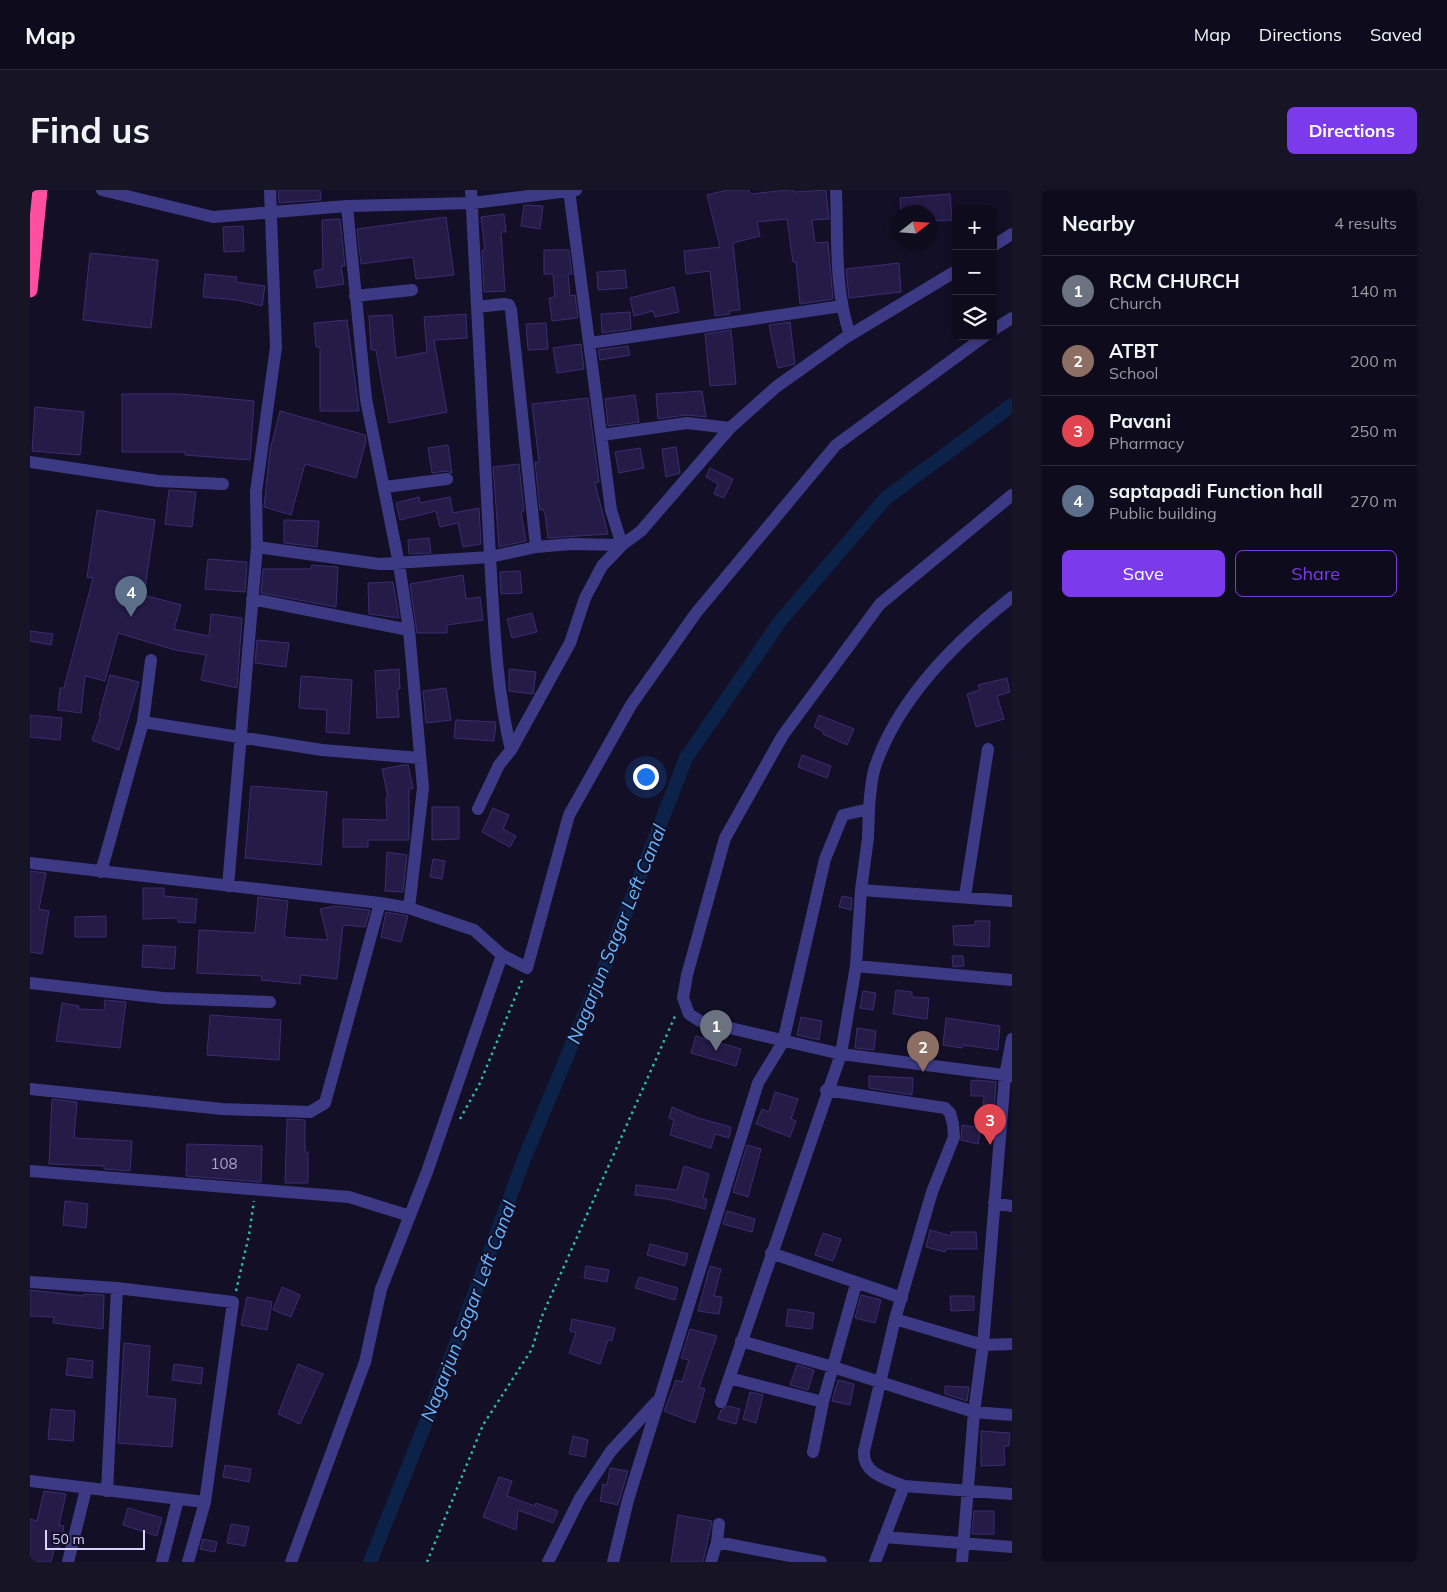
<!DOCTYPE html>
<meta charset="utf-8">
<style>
body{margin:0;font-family:Mulish,sans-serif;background:#171425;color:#f1f3f6}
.controls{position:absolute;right:15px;top:15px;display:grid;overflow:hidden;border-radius:8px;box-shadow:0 2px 8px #0003}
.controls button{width:45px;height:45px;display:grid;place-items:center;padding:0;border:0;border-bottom:1px solid #2e2b3b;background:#0e0b1c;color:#f1f3f6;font:25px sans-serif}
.compass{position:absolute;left:862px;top:15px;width:45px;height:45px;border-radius:50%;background:#0e0b1c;box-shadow:0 2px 8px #0003;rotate:73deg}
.scale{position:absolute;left:15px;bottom:12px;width:100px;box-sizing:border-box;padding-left:5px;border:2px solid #d9d4ff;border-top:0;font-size:14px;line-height:18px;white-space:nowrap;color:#d9d4ff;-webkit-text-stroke:4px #130f26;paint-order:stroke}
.you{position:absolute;left:615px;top:586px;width:18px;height:18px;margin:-12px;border:4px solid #fff;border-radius:50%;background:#1a73e8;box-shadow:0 0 0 8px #1a73e833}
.badge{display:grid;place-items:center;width:32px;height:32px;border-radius:50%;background:#7c3aed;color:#fff;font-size:16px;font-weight:700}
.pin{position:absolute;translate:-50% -41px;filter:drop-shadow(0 1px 2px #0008)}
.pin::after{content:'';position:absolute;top:26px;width:18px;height:15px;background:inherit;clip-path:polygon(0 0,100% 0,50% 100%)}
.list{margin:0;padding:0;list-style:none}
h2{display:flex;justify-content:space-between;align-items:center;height:65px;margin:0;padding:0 20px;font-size:21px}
h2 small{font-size:16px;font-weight:400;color:#9b9ba3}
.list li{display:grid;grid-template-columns:32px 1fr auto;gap:15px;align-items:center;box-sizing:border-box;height:70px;padding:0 20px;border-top:1px solid #2e2b3b}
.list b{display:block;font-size:19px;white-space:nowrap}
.list p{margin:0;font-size:16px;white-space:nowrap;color:#9b9ba3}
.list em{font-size:16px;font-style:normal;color:#9b9ba3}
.actions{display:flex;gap:10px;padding:15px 20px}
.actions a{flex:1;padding:11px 0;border:1px solid #7c3aed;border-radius:8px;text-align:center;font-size:18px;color:#7c3aed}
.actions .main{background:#7c3aed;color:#fff}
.icon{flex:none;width:28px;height:28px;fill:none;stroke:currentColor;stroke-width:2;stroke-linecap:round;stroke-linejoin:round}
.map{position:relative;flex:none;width:982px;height:1372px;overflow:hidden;border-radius:8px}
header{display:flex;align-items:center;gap:30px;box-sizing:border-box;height:70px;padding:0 25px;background:#0e0b1c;border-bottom:1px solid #2e2b3b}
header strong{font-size:24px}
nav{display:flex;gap:28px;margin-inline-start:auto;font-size:18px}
.intro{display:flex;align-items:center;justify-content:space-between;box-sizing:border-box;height:120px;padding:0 30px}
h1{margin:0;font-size:35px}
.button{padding:12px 22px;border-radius:8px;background:#7c3aed;color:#fff;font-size:18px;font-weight:700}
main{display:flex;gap:30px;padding:0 30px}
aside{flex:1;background:#0e0b1c;border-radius:8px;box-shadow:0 2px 8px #0003}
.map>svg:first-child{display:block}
</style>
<header>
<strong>Map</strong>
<nav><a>Map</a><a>Directions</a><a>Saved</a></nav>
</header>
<div class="intro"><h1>Find us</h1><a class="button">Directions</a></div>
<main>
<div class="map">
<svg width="982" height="1372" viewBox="0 0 982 1372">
<rect width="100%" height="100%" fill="#130f26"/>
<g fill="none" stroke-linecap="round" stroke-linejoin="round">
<!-- canal -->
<path stroke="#0c2248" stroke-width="14" d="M340,1372l68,-170 86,-233 85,-203 77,-198 95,-138 105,-122 126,-93"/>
</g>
<!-- building -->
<path fill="#241b47" stroke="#3b2d73" d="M248,0h42l1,10 -42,3z
M697,0h22l1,4 38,-4h6v2l32,-2 3,29 -17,1 3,23 13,-1 5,57 -33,5 -4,-42h-3l-6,-43 -30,3 3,14 -27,7 7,67 -11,1 1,3 -15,2 -5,-45 -24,3 -2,-23 36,-4 -13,-52z
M920,4l2,26 -22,1v-9h-29l-1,-14z
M494,15l19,1 -3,23 -19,-3z
M474,24l2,18h-5l4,59 -21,1 -2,-42h3l-4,-33z
M416,27l8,58 -38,4 -3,-22 -52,7 -4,-35z
M310,29l5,47h-4l3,18 -27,4 -3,-17 9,-2 -1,-49z
M213,36l1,25 -20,1 -1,-25z
M514,60h25l3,24h-4l2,22 5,-1 3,23 -26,3 -3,-23 6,-1 -2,-23h-9z
M60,63l68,7 -7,68 -68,-8z
M869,73l2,29 -52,6 -3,-29z
M595,80l2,18 -29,2 -1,-18z
M175,84l32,3 -1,5 29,4 -3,20 -25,-6 -34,-3z
M644,97l5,25 -24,5 -2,-6 -19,5 -4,-18z
M600,122l1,17 -29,4 -1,-19z
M436,124l1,24 -33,2 13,72 -58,11 -13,-73h-5l-2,-34 23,-1 4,43 31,-6 -3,-35z
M317,130l12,91h-39v-64h-4l-2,-24z
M760,132l5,42 -17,4 -9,-43z
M516,133l2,26 -20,1 -2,-26z
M701,140l5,54 -26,2 -5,-52z
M551,154l3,25 -27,4 -4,-25z
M598,156l2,9 -30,5 -2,-10z
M672,201l4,26 -20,-2 -28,4 -2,-25z
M92,204h59l73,7 -4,59 -65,-5v-3h-63z
M605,205l4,27 -31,4 -3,-27z
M558,208l11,84 -4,1 13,51 -60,4 -3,-24 -2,-5 -3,1 -5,-48h4l-7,-58z
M5,217l49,5 -4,43 -48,-4z
M250,221l85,24 1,6 -10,37 -51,-14 -14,51 -27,-8 6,-57z
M418,255l4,28 -6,-2 -14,2 -4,-25z
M646,257l4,26 -14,4 -4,-28z
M610,258l4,20 -25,5 -4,-21z
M489,274l5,47 -3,1 5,29 -27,6 -6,-80z
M680,278l23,11 -9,19 -10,-4 4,-10 -12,-7z
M139,300l27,2 -4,35 -27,-3z
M389,307l1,6 30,-6 3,16 26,-5 2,36 -18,3 -5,-24 -18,4 -4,-16 -36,9 -4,-17z
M67,320l58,10 -11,75 37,10 -7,24 35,7 2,-22 31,4 -5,70 -36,-8 5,-25 -31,-5 -57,-17 -13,48 -20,-5 -4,37 -23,-3 2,-22h4l29,-110 -6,-1z
M254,330l35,1 -2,26 -33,-4z
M399,348l2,15 -22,1 -1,-14z
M178,369l39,3 -2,30 -40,-3z
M282,375l26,2 -2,40 -75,-14 2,-24h48z
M490,381l2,22 -21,1 -1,-22z
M433,385l3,24 14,-2 3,23 -36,5v8h-30l-7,-49z
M363,392l6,36 -30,-4 -1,-31z
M502,423l5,19 -25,6 -5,-19z
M0,441l23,3 -2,11 -21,-4z
M227,450l32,3 -3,24 -31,-4z
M369,479l1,20h-3l2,28 -22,1 -2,-47z
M479,479l27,3 -3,22 -24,-3z
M80,485l29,7 -20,68 -27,-10 9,-25h-2z
M271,486l51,4 -3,54 -23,-2 1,-22 -28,-2z
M977,488l3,14 -13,4 7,23 -28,8 -9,-33 13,-4 -2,-5z
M416,498l5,32 -25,3 -3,-32z
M0,525l32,3 -2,22 -30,-3z
M789,525l35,14 -7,16 -24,-11 1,-2 -10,-5z
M426,530l40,2 -2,19 -40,-3z
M772,565l29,11 -4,12 -29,-11z
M373,575h5l5,23 -4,1v51h-41v7h-25v-28l44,1 -1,-22 2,-1 -6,-28z
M221,596l76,6 -6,73 -76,-7z
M402,617h27v32l-27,1z
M463,618l16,7 -6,14 13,7 -6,11 -28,-15z
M357,662l20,3 -4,37 -18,-1z
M403,669l12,2 -3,18 -12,-2z
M0,681l16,2 -7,36 10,2 -7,43 -12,-2z
M113,698h21v8l33,3 -2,24 -17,-1v-4l-35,1z
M812,706l10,2 -1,12 -12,-3z
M228,707l30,4 -4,36 44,3 -8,-31 15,-3 35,4 -5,17 -22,-2 -6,54 -36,-4 -1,9 -39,-4 1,-4 -65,-3 2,-43 56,3z
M356,722l22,4 -7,26 -20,-5z
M76,726v21h-31v-20z
M945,731h15l-1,26 -35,-2 -1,-19 22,-1z
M113,755l33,2 -2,22 -32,-2z
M922,766h11l1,10 -11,1z
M866,800l16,2v5l17,1 -2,21 -34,-5z
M833,801l13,2 -3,17 -13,-2z
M75,810l21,2 -6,46 -64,-7 6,-38 17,3 -1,3 26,1z
M180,825l71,5 -2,40 -72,-5z
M771,827l21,4 -3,19 -22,-5z
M916,828l54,8 -2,24 -35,-5 -1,3 -19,-3z
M827,838l19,3 -2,19 -19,-2z
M666,846l45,13 -5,17 -45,-13z
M839,886l44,2 -1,17 -43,-7z
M947,890l19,2 -2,32h-11l1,-18h-13v-15z
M745,902l23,7 -7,20 5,2 -6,16 -34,-13 6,-15 7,3z
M22,909l25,3 -3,36 58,3 -2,30 -26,-2v-3l-55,-2z
M642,917l26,11 33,9 -2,11 -14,-4 -4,14 -41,-13 4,-15 -5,-2z
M257,929l18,1v32h3v31h-23z
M932,935l19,3 -3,16 -17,-4z
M157,954l75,2 -1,36 -75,-6z
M717,955l14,4 -13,48 -15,-5z
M654,976l25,8 -6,24 4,1 -2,10 -38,-10 -32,-4 1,-10 41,5z
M35,1011l23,3 -2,24 -23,-3z
M697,1021l28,8 -3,13 -29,-8z
M900,1040l21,6v-4h25l1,17h-31l-1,3 -19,-5z
M793,1043l18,6 -8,22 -18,-6z
M620,1054l38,10 -3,12 -38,-11z
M556,1076l23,4 -2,12 -23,-4z
M680,1076l11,3 -7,27 8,1 -3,17 -21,-3z
M609,1087l39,11 -3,12 -40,-12z
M252,1097l18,8 -9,22 -18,-7z
M0,1100l54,6v-2l20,1 -1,34 -50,-6 1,-6 -24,-1z
M831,1105l20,5 -6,23 -20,-5z
M920,1106h24v14l-23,1z
M217,1107l25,5 -5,28 -26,-5z
M758,1119l26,4 -2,16 -26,-3z
M542,1129l43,9 -3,13 -4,-1 -8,24 -31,-11 7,-20 -6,-2z
M660,1139l27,7 -18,51 6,2 -10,34 -31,-12 12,-31 6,2 7,-22 -8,-2z
M94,1153l26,3 -3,50 29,3 -4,48 -54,-4z
M38,1168l25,3 -1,17 -26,-3z
M144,1174l29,4 -2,16 -29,-4z
M268,1174l25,10 -23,50 -22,-10z
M767,1175l17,5 -6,20 -18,-5z
M808,1190l16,4 -4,21 -18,-4z
M915,1196l24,1 -2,14 -22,-7z
M720,1202l13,3 -7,28 -13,-4z
M698,1216l12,3 -4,15 -18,-5 3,-9z
M21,1219l24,2 -2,30 -25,-2z
M951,1241l29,2 -1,13h-5l1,19 -24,1z
M543,1246l15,4 -3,17 -16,-3z
M195,1275l26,4 -2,13 -26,-5z
M580,1278l18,3 -10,34 -18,-4 3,-17 4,1z
M469,1287l13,4 -5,15 28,10 1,-3 22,8 -5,12 -35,-13 -2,20 -33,-13z
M14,1301l22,3 -7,31 5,1 -5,22 -4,-1 -4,15h-21v-43l7,2z
M98,1318l34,10 -5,18 -34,-11z
M944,1321h20v23h-22z
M648,1325l34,6 -9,41h-32z
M201,1334l18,3 -4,19 -18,-3z
M173,1349l14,3 -2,10 -15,-3z"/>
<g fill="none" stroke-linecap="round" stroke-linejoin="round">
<!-- path -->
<path stroke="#2fb8b0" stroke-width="2.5" stroke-dasharray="2.5 4" stroke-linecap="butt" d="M430,929l20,-36 43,-105
M206,1101l13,-56 5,-34
M397,1372l56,-137 49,-76 10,-33 134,-302"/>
<!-- minor -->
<path stroke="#3d3a85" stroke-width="12" d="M72,0l111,27 134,-11 126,-3 103,-13
M539,0l42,320 11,35 19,-14 89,-103 46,-41 69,-49 111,-67
M806,0c2,48 -2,99 14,145
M317,16l19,193 33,165 10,66
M963,56l19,-12
M325,106l57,-6
M447,117l27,-3 5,1 2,5 25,237
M963,140l19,-12
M560,153l252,-37
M572,245l85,-12 43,5
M0,272l128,19 65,3
M355,297l62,-8
M982,305l-132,109 -97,131 -58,103 -38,137 -4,23 6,16 11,7 141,33 171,22
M227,357l122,17 111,-7 -19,-367
M222,409l157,31 14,158 -14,120
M113,532l179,28 98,8
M448,619l21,-44 12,-15 59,-107 15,-45 17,-32 20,-21 -51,-1 -35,3 -46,10c4,65 6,130 21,193
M0,673l350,40 29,5 65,22 28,25
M71,682l42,-150 8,-62
M198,696l29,-339 -1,-55 20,-145 -6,-157
M831,700l151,11
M935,706l23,-147
M826,776l156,14
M0,793l133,15 107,4
M0,899l192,20 88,3 15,-9 55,-200
M796,900l119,18 5,5 3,11 1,13 -22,55 -37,127 -31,132c-2,23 23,28 40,35l-29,76
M0,981l319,26 61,19
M964,1013l18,3
M741,1063l131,45
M0,1092l87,6 116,14 -28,200
M865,1129l88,26 29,-1
M711,1151l92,26 141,45 38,3
M699,1188l94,24
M691,1212l120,-348 15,-88 5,-76 7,-52 1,-29
M783,1262l10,-50 33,-118
M0,1291l175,21 -17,60
M874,1296l108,8
M77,1301l10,-203
M854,1347l128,10
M687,1352l104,20
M38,1372l18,-73
M132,1372l16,-63
M261,1372l74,-200 16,-73 46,-117 75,-217 25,13 42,-153 62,-110 65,-92 140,-168 149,-109
M518,1372l32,-64 31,-47 45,-49
M583,1372l15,-62 130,-417 25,-41 42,-183 18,-44 26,-6c1,-14 2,-29 6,-42 23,-69 81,-126 137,-170
M681,1372l6,-20 2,-18
M932,1372l12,-150 9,-67 22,-269 7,-37"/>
<!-- highway -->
<path stroke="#ff4fa3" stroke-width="15" d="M0,100l10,-100"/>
</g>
<g text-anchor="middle" stroke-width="4" stroke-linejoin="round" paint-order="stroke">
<!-- number labels -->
<g font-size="15" fill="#aca6d1">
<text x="194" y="979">108</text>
</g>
<!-- water labels -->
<g font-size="19" font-style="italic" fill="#62b6ff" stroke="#130f26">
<text transform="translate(586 744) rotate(-68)" y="7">Nagarjun Sagar Left Canal</text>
<text transform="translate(438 1121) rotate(-69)" y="7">Nagarjun Sagar Left Canal</text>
</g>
</g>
</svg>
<div class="controls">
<button>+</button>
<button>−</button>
<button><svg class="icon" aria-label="layers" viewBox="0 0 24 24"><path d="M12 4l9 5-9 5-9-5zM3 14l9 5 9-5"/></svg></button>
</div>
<svg class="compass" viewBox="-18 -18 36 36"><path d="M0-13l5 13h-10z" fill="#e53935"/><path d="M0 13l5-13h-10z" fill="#9b9ba3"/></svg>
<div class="scale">50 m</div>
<div class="you"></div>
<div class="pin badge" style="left:686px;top:861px;background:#6b7280">1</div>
<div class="pin badge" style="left:893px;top:882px;background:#8d6e63">2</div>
<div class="pin badge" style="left:960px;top:955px;background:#e0444e">3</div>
<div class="pin badge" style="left:101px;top:427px;background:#5c6f8a">4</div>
</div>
<aside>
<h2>Nearby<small>4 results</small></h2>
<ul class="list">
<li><span class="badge" style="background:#6b7280">1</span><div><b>RCM CHURCH</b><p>Church</p></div><em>140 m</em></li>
<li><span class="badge" style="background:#8d6e63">2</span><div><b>ATBT</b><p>School</p></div><em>200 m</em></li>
<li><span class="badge" style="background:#e0444e">3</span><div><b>Pavani</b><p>Pharmacy</p></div><em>250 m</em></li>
<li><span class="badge" style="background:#5c6f8a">4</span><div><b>saptapadi Function hall</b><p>Public building</p></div><em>270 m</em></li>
</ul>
<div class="actions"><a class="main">Save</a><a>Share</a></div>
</aside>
</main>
